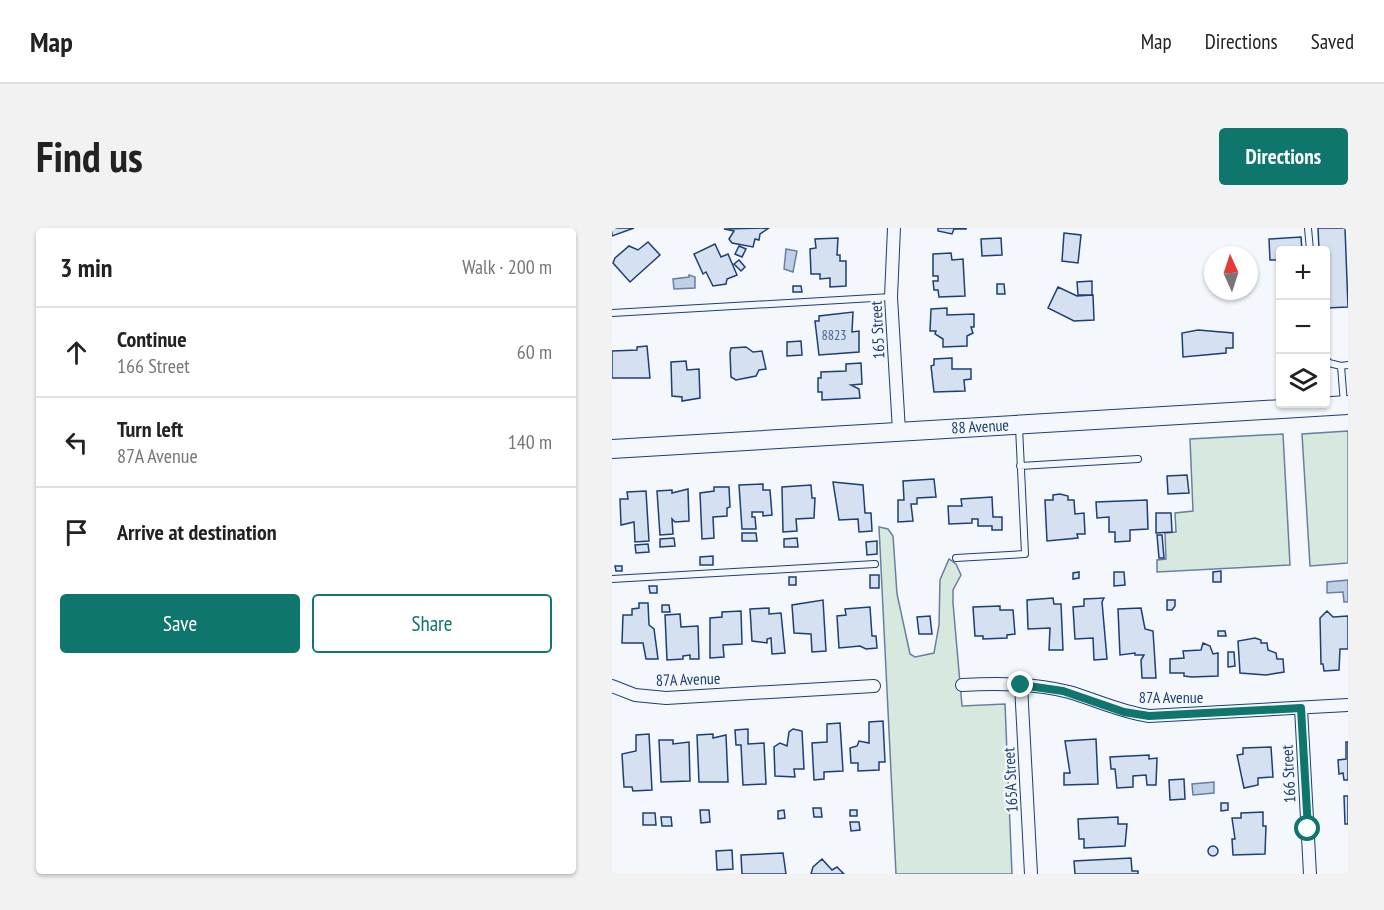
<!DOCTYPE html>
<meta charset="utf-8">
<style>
body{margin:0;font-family:"PT Sans Narrow",sans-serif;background:#f2f2f2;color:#222}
.controls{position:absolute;right:18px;top:18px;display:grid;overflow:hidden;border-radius:6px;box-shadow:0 2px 4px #0004}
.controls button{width:54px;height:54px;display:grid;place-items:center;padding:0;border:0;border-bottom:2px solid #e0e0e0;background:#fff;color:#222;font:30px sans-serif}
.compass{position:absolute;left:592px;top:18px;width:54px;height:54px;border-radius:50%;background:#fff;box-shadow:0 2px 4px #0004;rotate:357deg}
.stop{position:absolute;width:18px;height:18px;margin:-14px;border:4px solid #0f766e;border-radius:50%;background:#fff}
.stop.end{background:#0f766e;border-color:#fff;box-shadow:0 2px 6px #0008}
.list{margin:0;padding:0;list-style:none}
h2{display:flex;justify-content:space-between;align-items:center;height:78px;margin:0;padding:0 24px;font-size:26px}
h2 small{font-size:20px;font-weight:400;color:#767676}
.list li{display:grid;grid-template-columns:39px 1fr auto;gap:18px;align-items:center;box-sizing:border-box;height:90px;padding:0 24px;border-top:2px solid #e0e0e0}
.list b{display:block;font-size:22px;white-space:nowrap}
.list p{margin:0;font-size:20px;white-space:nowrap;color:#767676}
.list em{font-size:20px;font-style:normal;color:#767676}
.actions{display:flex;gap:12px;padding:18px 24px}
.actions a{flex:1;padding:14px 0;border:2px solid #0f766e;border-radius:6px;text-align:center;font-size:21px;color:#0f766e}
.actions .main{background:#0f766e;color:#fff}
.icon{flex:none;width:33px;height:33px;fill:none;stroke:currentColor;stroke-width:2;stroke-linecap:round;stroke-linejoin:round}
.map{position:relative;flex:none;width:736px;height:646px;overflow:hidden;border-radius:6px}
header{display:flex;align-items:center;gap:36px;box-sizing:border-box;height:84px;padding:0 30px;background:#fff;border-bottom:2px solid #e0e0e0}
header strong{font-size:28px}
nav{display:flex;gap:33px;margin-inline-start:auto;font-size:21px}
.intro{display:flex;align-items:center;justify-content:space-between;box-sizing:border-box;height:144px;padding:0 36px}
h1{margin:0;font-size:42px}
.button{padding:15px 27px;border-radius:6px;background:#0f766e;color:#fff;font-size:21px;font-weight:700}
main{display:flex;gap:36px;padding:0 36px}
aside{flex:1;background:#fff;border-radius:6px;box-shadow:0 2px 4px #0004}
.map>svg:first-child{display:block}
</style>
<header>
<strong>Map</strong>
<nav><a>Map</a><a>Directions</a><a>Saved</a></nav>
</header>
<div class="intro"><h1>Find us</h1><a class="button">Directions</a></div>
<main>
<aside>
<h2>3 min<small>Walk · 200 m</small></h2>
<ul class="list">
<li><svg class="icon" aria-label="ahead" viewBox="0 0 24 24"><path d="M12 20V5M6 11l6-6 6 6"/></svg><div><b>Continue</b><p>166 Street</p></div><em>60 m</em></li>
<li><svg class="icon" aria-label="left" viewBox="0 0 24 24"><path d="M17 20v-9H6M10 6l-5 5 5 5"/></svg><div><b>Turn left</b><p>87A Avenue</p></div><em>140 m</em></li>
<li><svg class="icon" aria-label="arrive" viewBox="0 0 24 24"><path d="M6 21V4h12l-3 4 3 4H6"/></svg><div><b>Arrive at destination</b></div></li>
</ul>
<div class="actions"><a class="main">Save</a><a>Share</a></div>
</aside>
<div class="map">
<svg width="736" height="646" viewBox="0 0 736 646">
<rect width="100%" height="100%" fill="#f4f7fb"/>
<!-- green -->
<path fill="#d7e8df" stroke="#687fa3" stroke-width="1.5" d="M736,203v132l-38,3 -8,-132z
M671,206l7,131 -133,7v-12l9,-1 -1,-26 11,-1 -1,-19 18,-2 -3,-72z
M267,299l9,2 5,7 4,58 13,60 5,3 19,-4 5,-28 1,-45 9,-21 7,5 5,11 -8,15v13l9,103 43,-2 7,170h-116z"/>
<!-- water -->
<path fill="#bed0e5" stroke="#687fa3" stroke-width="1.5" d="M174,21l11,2 -4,21 -9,-3z
M77,47l6,2v11l-21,1 -1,-10 16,-2z
M736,352v22h-4l-1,-10 -16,1v-11z
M602,554v11l-21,2 -1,-11z"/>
<!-- building -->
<path fill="#d5e0f0" stroke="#1d3f73" stroke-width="1.5" d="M0,0h22l-22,8z
M157,0l-9,6 -1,6 -4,-1 -2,8 -21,-4 -3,-4 5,-8 -10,-2z
M326,0h28v1h-12l-2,5 -14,-3z
M706,0h27l3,79 -22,1v-58h-7z
M452,5l17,2 -3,28 -16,-2z
M689,9l1,13h-22v10h-10l-1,-21z
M226,10l-1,17h3v6h6v25l-16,1v-9l-10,1v-5h-9l-1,-25 6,-1 -1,-9z
M389,10l1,17 -20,1 -1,-17z
M36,14l12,13 -30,27 -17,-19 2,-5 14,-12 9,4z
M103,16l6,13 7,-3 9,21 -10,4 -1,5 -13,2 -7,-14 -3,2 -9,-20z
M127,18l7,3 -4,8 -7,-3z
M339,25l1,7 11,-1 2,37 -26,1 -1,-7h-4l-1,-9h5v-5h-5v-22z
M127,32l6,7 -4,4 -7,-7z
M480,53v14h-14l-1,-13z
M385,56h7l1,10h-8z
M181,58h8l1,6h-9z
M446,59l19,9 16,-1 1,25 -20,1 -26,-13z
M335,80v7l27,-1v13h-3l2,6 -6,3v10l-24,1v-8l-8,-5 1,-3h-6l1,-22z
M241,84l-1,20 7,-1v21l-40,3 -4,-34h4v-5z
M586,102l35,3v15h-7v5l-43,4 -1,-24z
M189,113l1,14 -15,1v-14z
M35,118l3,32h-38v-27l25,-1v-3z
M134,119l7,5 9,-1 4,18 -7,1 -3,6 -20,4 -5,-3 -1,-24 1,-5z
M340,130v11h19v10l-7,1 1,11 -31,1 -3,-26 3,-1v-6z
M74,133l1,9 12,-1 1,29 -18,3v-4l-10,-1 -1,-34z
M249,135l1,21 -11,1 8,4 1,9 -38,2v-8h-4v-14h3v-6l25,-1v-7z
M575,247l2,18 -21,1 -1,-18z
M322,251l2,18 -19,1v6h-6l2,17 -15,1v-22h6l-1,-19z
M221,254l30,3 2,28h6l1,18 -13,1 -1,-13 -19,1z
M151,256v6h7l2,25 -9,1v-4h-11v5h3l1,12h-14l-3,-44z
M199,257l1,13h3l-1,20 -18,1 1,12 -14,1 -1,-45z
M102,259h15l1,20 -3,1v8l-14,1 1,21 -12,1 -2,-46 14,-2z
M76,261l1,32 -14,1 -3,-3 1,15 -13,1 -3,-44 15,-1v3z
M34,263l3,50 -14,1 -1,-20 -13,3 -1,-26h8l-1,-7z
M448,266l8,2v4h6l1,14 9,-1 1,21h-8l1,4 -31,3 -2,-41h8v-5z
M380,269l1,20h9v13h-10v-4h-14v-7h-6v4l-23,1 -1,-18h14l-1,-7z
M535,272l1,29 -18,1v11l-15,1v-10h-6v-15l-12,1 -1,-16z
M544,285h15l1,19 -16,1z
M130,305h14l1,8h-15z
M545,307h5l2,23h-5z
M62,310l1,8 -15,1v-8z
M185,310l1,9h-14v-8z
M265,313v13l-10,1 -1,-13z
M36,316l1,8 -13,1 -1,-8z
M101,328v9h-13v-8z
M3,338h7v5h-6z
M609,343v11h-8v-10z
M467,344v6l-6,1v-6z
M502,344h10l1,13 -11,1z
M258,347h9v13h-9z
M177,349h7v8h-7z
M37,358h8v7h-7z
M441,370l1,6h7l2,46h-14l1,-22 -22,1 -1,-29z
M492,370l-2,4 5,57 -13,1 -1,-22 -18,1 -2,-32 11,-1v-7z
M211,372l3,51 -14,1 -1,-18 -17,-1 -2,-28z
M555,372h8v6l-3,4h-5z
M27,375h9l1,22 5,4 4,30h-12l-3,-16h-21l1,-28h9v-6l7,-1z
M50,377h7l1,7h-8z
M388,378v4h13l2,24 -8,1v3l-24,1v-3h-8l-2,-29z
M258,379l2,29h4l1,12 -11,1 -6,-3 -21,2 -2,-32 9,-1 -1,-6z
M157,380v6l12,-1 4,40 -13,1 -1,-16 -4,1v4l-15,-2 -2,-32z
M529,380l4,21 8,2 3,47h-14l-1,-18 3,-5h-9v-2l-15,2 -2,-46z
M129,383l1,33 -19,1 1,12 -14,1v-40l12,-1v-5z
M715,383l6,6 15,-1v33h-8l-1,21 -15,1 -1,-7h-2l-1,-46z
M68,386l1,13 17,-1 1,33h-9v-4l-7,1v3l-16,1 -2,-45z
M318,388l2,18h-13l-2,-17z
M606,403h7l1,5h-8z
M643,410l6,2v3h6l1,7 8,3 1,6h6l1,13 -18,3 -26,-2 -2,-32z
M591,415l7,3 3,8 5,-1v23l-26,1 -8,-1v-3h-14v-14l14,-1 -1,-7 18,-1z
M616,424h6l1,14 -7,1z
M271,493l2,41h-6v8l-21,1v-8h-7l-1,-15 7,-2 2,-5 10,2v-21z
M228,495l3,48 -19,1v7l-10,1 -2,-37 15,-1v-18z
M136,501v15l16,-1 2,41 -23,1 -2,-40h-5l-1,-15z
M181,501l9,2 2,38h-10l1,8 -20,-1 -1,-29 6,-4 7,3 2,-14z
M37,506l3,56 -19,1 -1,-4h-8l-2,-33 14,-3v-16z
M101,506v4l13,-3 2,47h-29l-2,-47z
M484,511l2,45 -34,1v-12h6l-5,-32z
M47,512h14v4l16,-2 1,39 -29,1z
M734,514h2v38h-4l-1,-7 -4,1 -1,-14 8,-1z
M659,519l2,30 -15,1v7l-14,3 -7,-33 6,-1v-6z
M537,527v4l8,-1 -1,27h-9l-1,-10 -13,1v11l-16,1 -2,-19h-4l-1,-12z
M572,551l1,20 -15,1 -1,-20z
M732,568h4v28h-3z
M609,575h7v7l-7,1z
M201,580h8l1,9h-8z
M88,582h9l1,12 -9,1z
M172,582l1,8 -7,1v-8z
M238,582h7v6h-7z
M651,584v14h3l-1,28 -32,1 -1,-16h3l-3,-21h9v-5z
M31,585h12l1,12h-13z
M49,589h10l1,9h-10z
M506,589v7h9l-2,22 -41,2v-9h-5l-1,-20z
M238,594h9l1,8 -9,1z
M596 623a5 5 0 1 1 10 0a5 5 0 1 1-10 0Z
M120,622l1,19 -16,1 -1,-19z
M171,625l3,21h-44l-1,-19z
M519,630l1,13h6v3h-63l-1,-13z
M210,631l10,11 5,-3 7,7h-33l2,-7z"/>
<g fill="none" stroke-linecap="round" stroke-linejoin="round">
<defs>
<path id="service" d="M696,0l2,22
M0,85l279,-16
M714,131l3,4 12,3
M732,176l-3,-38 7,-1
M408,238l118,-7
M344,330l69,-4 -6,-127
M0,351l263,-15"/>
<path id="minor" d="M282,0l-3,69 8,134
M350,457c36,-2 72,-2 107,7 27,8 52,20 80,24l199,-11
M409,457l10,189
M0,458l23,9 31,3 208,-12
M689,480l9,166"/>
<path id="secondary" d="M0,221l736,-44"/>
</defs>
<!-- service casing -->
<use href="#service" stroke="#1d3f73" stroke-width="8"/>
<!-- minor casing -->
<use href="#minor" stroke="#1d3f73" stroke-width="14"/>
<!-- secondary casing -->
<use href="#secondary" stroke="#1d3f73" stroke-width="20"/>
<!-- service -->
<use href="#service" stroke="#f4f7fb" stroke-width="6"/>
<!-- minor -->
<use href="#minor" stroke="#f4f7fb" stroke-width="12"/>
<!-- secondary -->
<use href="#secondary" stroke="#f4f7fb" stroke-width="18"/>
</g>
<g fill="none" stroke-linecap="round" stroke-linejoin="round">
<!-- route -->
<path stroke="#0f766e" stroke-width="8" d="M409,457l42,6 61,21 25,4 152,-8 7,121"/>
</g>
<g text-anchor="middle" stroke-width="4.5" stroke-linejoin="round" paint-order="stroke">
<!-- number labels -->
<g font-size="14" fill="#4b6792">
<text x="222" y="112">8823</text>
</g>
<!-- street labels -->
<g font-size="16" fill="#1d3f73" stroke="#f4f7fb">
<text transform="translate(265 102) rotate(-93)" y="6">165 Street</text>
<text transform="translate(368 198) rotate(-3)" y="6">88 Avenue</text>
<text transform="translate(76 451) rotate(-2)" y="6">87A Avenue</text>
<text x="559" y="475">87A Avenue</text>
<text transform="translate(676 546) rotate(-93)" y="6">166 Street</text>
<text transform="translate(398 552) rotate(-93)" y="6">165A Street</text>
</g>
</g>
</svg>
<div class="controls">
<button>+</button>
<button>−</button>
<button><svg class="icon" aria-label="layers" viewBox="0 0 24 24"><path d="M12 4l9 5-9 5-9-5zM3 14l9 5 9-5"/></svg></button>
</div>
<svg class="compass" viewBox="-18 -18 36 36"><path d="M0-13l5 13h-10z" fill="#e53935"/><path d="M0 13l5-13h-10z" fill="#767676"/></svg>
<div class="stop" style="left:696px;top:601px"></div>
<div class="stop end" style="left:409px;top:457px"></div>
</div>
</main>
